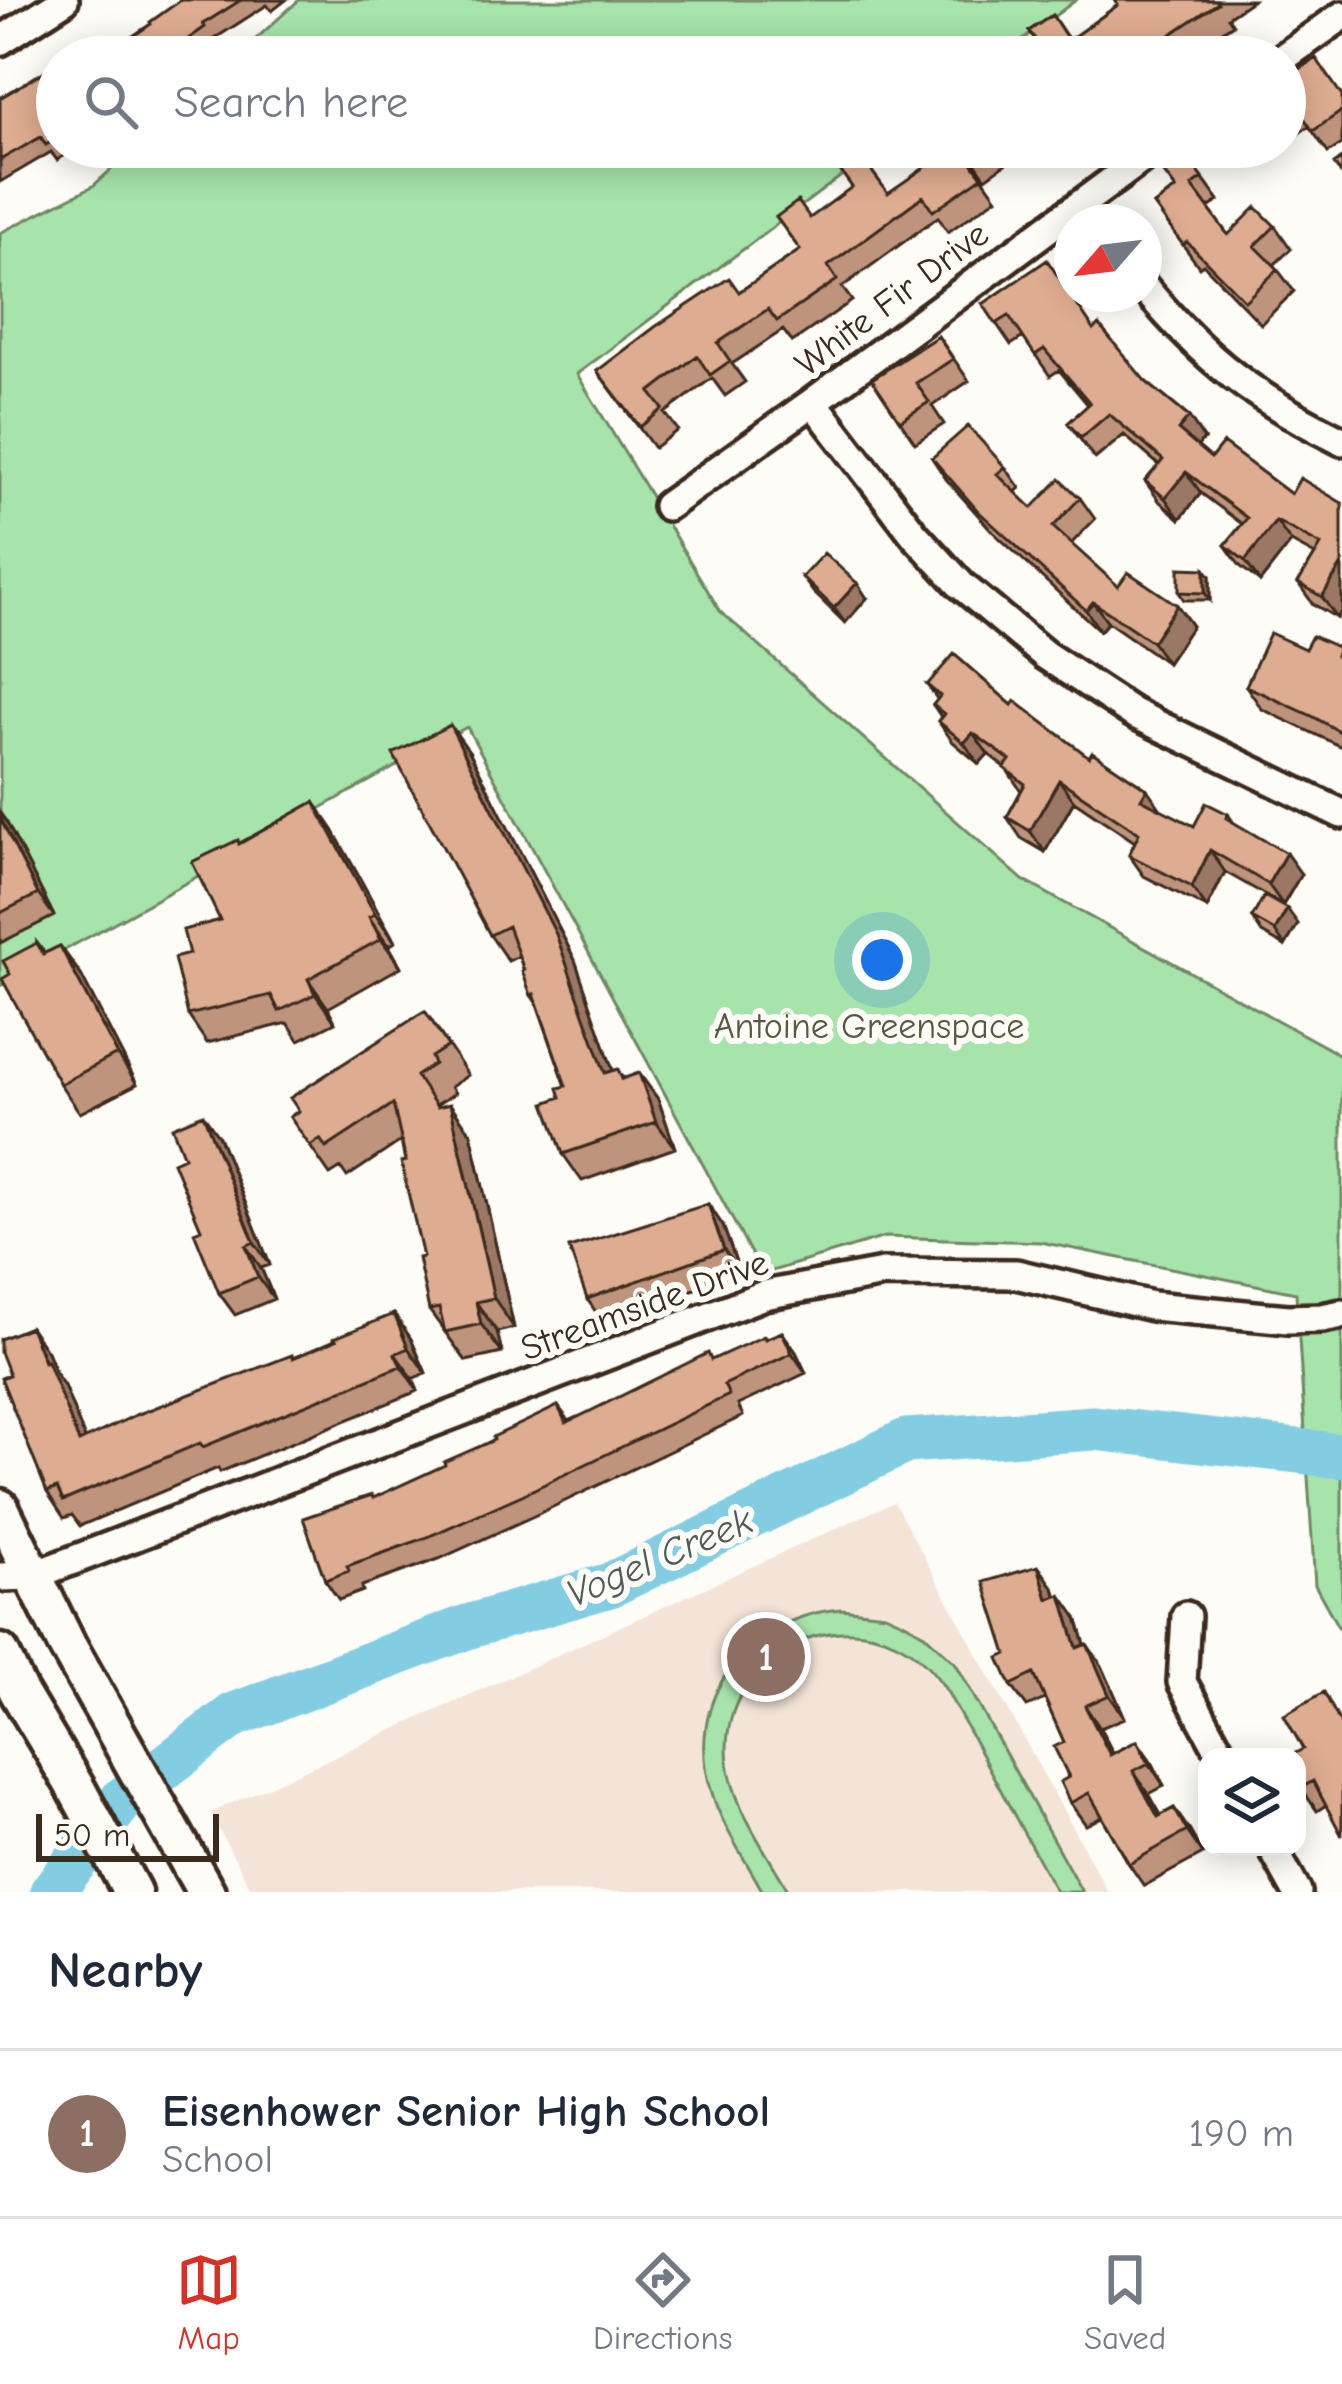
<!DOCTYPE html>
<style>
body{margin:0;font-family:"Comic Neue",sans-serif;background:#f6f6f7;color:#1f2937}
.controls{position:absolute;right:36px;bottom:36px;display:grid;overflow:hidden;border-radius:24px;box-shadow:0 6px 30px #0003}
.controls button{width:108px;height:108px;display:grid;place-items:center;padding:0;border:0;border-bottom:3px solid #e0e1e3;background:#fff;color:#1f2937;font:60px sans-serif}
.compass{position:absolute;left:1054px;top:204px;width:108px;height:108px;border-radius:50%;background:#fff;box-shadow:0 6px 30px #0003;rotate:242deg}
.scale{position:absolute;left:36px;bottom:30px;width:183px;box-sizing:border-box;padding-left:12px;border:6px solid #3b2a1e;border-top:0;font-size:33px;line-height:42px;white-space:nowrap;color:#3b2a1e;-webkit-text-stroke:9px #fdfcf7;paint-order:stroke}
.you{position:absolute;left:882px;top:960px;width:42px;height:42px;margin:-30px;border:9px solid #fff;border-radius:50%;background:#1a73e8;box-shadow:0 0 0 18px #1a73e833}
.badge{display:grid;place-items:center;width:78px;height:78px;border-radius:50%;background:#d93025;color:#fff;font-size:39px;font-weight:700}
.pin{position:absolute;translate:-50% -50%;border:6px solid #fff;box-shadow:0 3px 12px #0006}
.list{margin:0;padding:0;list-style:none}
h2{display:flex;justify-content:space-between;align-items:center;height:156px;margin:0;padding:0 48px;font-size:51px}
h2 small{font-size:39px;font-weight:400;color:#747a83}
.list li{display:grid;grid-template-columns:78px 1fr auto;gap:36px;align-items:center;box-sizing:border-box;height:168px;padding:0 48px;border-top:3px solid #e0e1e3}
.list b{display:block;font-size:45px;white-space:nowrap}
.list p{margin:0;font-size:39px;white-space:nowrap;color:#747a83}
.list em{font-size:39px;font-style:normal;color:#747a83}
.icon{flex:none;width:66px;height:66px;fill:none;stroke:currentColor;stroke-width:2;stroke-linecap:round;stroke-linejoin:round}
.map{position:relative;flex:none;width:1342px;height:1892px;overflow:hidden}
.search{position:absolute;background:#fff;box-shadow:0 6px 30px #0003;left:36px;right:36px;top:36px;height:132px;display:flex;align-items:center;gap:30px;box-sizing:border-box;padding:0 42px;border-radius:66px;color:#747a83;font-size:45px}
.sheet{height:324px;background:#fff}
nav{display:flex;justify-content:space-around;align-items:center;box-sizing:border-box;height:168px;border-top:3px solid #e0e1e3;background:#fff;font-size:33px;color:#747a83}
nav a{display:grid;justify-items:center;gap:6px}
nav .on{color:#d93025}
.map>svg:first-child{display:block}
</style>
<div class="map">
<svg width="1342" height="1892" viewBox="0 0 1342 1892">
<rect width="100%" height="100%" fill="#fdfcf7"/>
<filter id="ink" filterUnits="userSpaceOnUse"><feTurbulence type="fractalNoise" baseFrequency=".00833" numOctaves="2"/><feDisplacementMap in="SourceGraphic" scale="24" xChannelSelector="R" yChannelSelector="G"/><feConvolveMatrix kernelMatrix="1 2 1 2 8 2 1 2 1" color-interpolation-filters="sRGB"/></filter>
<g filter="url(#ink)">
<!-- built -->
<path fill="#f4e4d8" d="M894,1502l214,390h-855l-43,-79z"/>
<!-- green -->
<path fill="#a6e4ab" stroke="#708764" stroke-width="3" d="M299,0h777l-76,57h-764z
M136,147h744l-303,227 143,237 303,269 319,176v578l-27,-49 -19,-292 -256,-51 -155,-5 -123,37 -295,-547 -467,259v-753l93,-47z
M841,1609l44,5 20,9 19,11 32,30 126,228h-26l-108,-199c-13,-21 -29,-39 -52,-50 -77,-37 -170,22 -169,107 1,51 38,99 62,142h-26c-17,-32 -41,-65 -51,-99 -30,-94 35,-176 129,-184z"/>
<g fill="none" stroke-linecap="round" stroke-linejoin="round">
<!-- river -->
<path stroke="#82cde1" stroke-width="45" d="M52,1892l71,-93 111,-84 233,-88 143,-42 296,-144 188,-13 248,28"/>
<defs>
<path id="street" d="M0,41l64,-41
M1284,57l58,-41
M1144,287c62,75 111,111 198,154
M813,402l101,132 47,51 84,70 88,58 209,101
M667,506l146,-104 345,-255
M0,1577l32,-1 732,-281 119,-22 133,1 136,32 136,13 34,-1 20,-4
M1186,1616l-4,66 41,75
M1272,1847l25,45"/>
<path id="secondary" d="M0,1508l67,137 139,247
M0,1653l18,38 59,99 55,102"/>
</defs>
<!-- street casing -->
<use href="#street" stroke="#3b2a1e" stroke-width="36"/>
<!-- secondary casing -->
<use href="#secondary" stroke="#3b2a1e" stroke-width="45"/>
<!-- street -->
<use href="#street" stroke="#fdfcf7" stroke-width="27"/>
<!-- secondary -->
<use href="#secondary" stroke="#fdfcf7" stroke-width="36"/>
</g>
<!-- wall -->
<path fill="#bf947c" stroke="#3b2a1e" stroke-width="3" d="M181,0h105l-14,11 -5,-6 -53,34 2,3 -22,15h-125l34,-1 48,-32z
M1115,0h138l-25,17 5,7 -50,33h-136l-18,-26 23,-16 17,25 49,-35z
M57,64v83h22l-22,13 -6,-8 -51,30v-84z
M1285,79l57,17v48l-14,9 -19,-27 -24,17z
M961,147l36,51 -49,34 -10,-15 -96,70 10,14 -60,41 -9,-12 -51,34 13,18 -20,14 -13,-18 -47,35 13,17 -24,18 -57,-77 142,-79 61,-42 10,-32 78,-25z
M964,147h84l-24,14 -5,-7 -33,24z
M1184,153l35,48 -11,7 20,27 47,-9 16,23 -17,16 20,26 -33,33 -58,-60 -4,3 -45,-62 21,-16z
M983,304l111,26 51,51 44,36 15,22 -7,7 14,12 80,36 51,9 -5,115 -24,-14 -15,-21 17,-28 -24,-13 -31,40 -20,-16 -15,-21 17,-21 -41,-31 -21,26 -20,-17 -15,-21 14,-16 -35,-30 -29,24 -27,-36 20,-18 -29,-35 -9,6 -27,-39 -12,8z
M938,336l31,45 -37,25 12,18 -29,19 -43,-64z
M932,458l73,9 15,21 -5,4 17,16 48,-10 15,21 -24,25 47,42 59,19 15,21 -25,37 -59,-41 -8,9 -107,-99 -47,-53z
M1205,569l5,7v24h-26l-5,-8z
M802,577l65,21 -22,25 -32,-31z
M1305,649l37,3v95l-80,-38 -16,-23z
M927,685l85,20 149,105 33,16 34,-12 6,9 67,51 -18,31 -58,-33 -18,36 -63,-32 -15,-21 6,-13 -61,-41 -29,51 -24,-14 -14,-21 14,-26 -16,-24 -17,-13 -9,10 -26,-22 -15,-21 3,-4 -8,-12 5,-5z
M469,751l106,209 38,111 45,28 17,49 -93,33 -19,-27 -2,-57 5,-11 -29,-82 -6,-9 -12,-39 -11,5 -18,-26z
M314,802l19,28 62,112 -6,4 12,21 -73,41 7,14 -36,18 -11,-17 -81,20 -19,-28 1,-61 31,-34 20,-77z
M0,813l7,10 47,93 -54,27z
M1287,909l11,15 -13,22 -23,-13 -10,-15z
M37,943l8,10 15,-7 21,29 56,109 -57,29 -20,-29z
M425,1011l43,64 -17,12 4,6 -19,12 35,28 43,195 -17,4 5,21 -36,8 -37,-51 -6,-53 -22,-116 -54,36 -6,-9 -11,7 -40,-58z
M219,1137l51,128 -9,3 13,31 -39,16 -16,-22 -18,-64 -17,-72z
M708,1204l15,22 17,47 -137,49 -16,-23z
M394,1314l17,25 15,34 -13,6 5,12 -198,81 -2,-4 -138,58 -8,-11 -8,3 -17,-26 -38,-117 21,-48 17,25 9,22 8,12 21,53 209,-81z
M782,1332l14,20 10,21 -68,32 5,11 -207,99 -97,44 -77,27 1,5 -24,9 -14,-20 49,-82 71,-33 113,-59 11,15z
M1054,1588l3,9 20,21 8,27 17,21 23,52 -25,10 13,25 24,-12 16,23 11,22 -15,8 12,21 13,-7 29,46 -59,32 -15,-22 -27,-47 -16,8 -16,-22 -6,-61 -19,-43 -18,8 -16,-22 -4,-31z
M1324,1692l2,113 -9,6 -16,-23 2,-39z"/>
<!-- shaded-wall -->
<path fill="#9b7865" stroke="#3b2a1e" stroke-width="3" d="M1189,417l15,22 -11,12 -15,-21z
M1186,472l15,21 -21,26 -15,-21z
M1276,521l15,21 -31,40 -15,-21z
M1342,564v46l-5,8 -15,-21z
M1205,569l5,7v24l-5,-7z
M857,583l10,15 -22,25 -11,-15z
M1093,602l15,20 -8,9 -14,-21z
M1177,605l15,21 -25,37 -15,-21z
M450,725l19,26 106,209 48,140 -18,-27z
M973,733l15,21 -9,10 -15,-21z
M1059,780l15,21 -29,51 -15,-21z
M1147,789l15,22 -21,-12z
M314,802l19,28 62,112 -20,-28z
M0,813l7,10 47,93 -16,-22 -38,-76z
M1210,850l15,22 -18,36 -15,-21z
M1286,853l15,21 -18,31 -15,-21z
M1287,909l11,15 -13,22 -10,-15z
M369,917l20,29 12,21 -20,-28z
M60,946l21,29 56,109 -20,-30z
M308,979l20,29 7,14 -20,-28z
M639,1073l19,26 17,49 -19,-26z
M450,1104l21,29 43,195 -20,-30z
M203,1114l16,23 51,128 -16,-23z
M708,1204l15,22 17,47 -16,-23z
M246,1246l15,22 13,31 -16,-22z
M476,1302l21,30 5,21 -21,-29z
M394,1314l17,25 15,34 -18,-25z
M30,1327l17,25 9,22 8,12 32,81 -17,-25z
M782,1332l14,20 10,21 -14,-20z
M395,1354l18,25 5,12 -17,-25z
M1038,1566l16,22 10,34 -16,-23z
M1061,1595l16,23 16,53 -16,-23z
M1087,1644l15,22 23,52 -16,-23z
M1085,1706l15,22 25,50 -15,-23z
M1137,1741l16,23 11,22 -15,-23z
M1133,1771l16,23 25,45 -16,-22z
M1174,1808l16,23 13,23 -16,-23z"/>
<!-- building -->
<path fill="#deac90" stroke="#3b2a1e" stroke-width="3" d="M181,0h60l-38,24 2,3 -42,30h-94l2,-1 -1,-3 22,-13 10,17 49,-33 -1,-2z
M1115,0h101l2,3 -78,52 1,2h-71l-8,-12 56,-40z
M1052,15l15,23 -22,15 -16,-22z
M1316,58l26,38v15l-29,20 -19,-28 -9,6v-30z
M57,64v74l-11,7 -5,-8 -41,23v-62z
M854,147l34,46 66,-46h7l21,30 -49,34 -10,-15 -95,70 9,14 -60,41 -9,-12 -50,34 12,18 -20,14 -13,-19 -47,36 13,17 -23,18 -43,-56 58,-44 74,-49 10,14 61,-42 -24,-33 22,-16 12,17 42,-31 -18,-25z
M965,147h32l-21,15z
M1184,153l19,25 -11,8 36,49 28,-28 19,19 -20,20 23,23 -33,32 -58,-59 -4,3 -29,-40 22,-16 -15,-20z
M1342,158v17l-8,-11z
M1047,260l47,70 5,-5 46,56 44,36 -11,13 33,28 12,-15 68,51 9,-16 42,25v61l-20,33 -24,-14 23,-38 -45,-24 -31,40 -20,-16 22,-27 -61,-46 -21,26 -20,-17 18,-21 -54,-46 -28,24 -13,-15 22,-20 -46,-54 -9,6 -26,-39 -13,8 -13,-20z
M938,336l15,23 -37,24 13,19 -29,19 -28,-42z
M968,426l37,41 -8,7 35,34 28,-29 20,19 -27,29 65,59 10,-14 49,33 -25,37 -59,-40 -7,8 -108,-99 -46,-53z
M824,553l33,30 -23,25 -32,-31z
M1179,568l26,1v24l-26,-1z
M1270,633l35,16 7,-13 27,12 -3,8 6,4v73l-30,-17 -66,-30z
M954,654l58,51 3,-4 74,56 3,-5 55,37 -6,10 53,27 12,-23 22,11 -2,4 60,35 -18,31 -58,-34 -18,37 -63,-32 10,-22 -80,-53 -29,51 -23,-14 18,-33 -21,-16 6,-8 -37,-27 -9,10 -26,-22 6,-7 -11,-9 7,-9 -13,-11z
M450,725l106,209 49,139 13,-4 4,10 17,-6 17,49 -93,32 -18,-51 16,-6 -3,-9 8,-2 -32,-92 -3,1 -9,-24 2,-1 -16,-44 -18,9 -97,-181z
M314,802l61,112 -6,3 12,22 -73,40 7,15 -36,17 -8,-16 -83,20 -14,-57 15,-4 -6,-24 37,-10 -28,-58 46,-22 1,4z
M0,818l38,76 -38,19z
M1264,896l23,13 -12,22 -23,-13z
M37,943l6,11 17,-8 57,108 -57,30 -58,-105 8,-5 -7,-13z
M425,1011l23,35 -17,11 3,7 -18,12 21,31 13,-3 44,194 -18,4 5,22 -36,8 -6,-24 -10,2 -11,-52 5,-1 -22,-95 5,-1 -13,-57 -67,44 -6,-9 -10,7 -20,-29 9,-6 -9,-13z
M203,1114l51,128 -8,4 12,31 -39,16 -25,-61 7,-3 -28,-67 11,-5 -12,-30z
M708,1204l16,46 -137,49 -18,-51z
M394,1314l14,34 -13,6 6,12 -198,81 -3,-4 -137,58 -6,-13 -10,4 -46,-114 8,-3 -9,-23v-13l30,-12 14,35 3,-1 32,81 57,-27 156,-60 1,3 43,-18 -2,-2z
M782,1332l10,21 -68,32 5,10 -207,100 -97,43 -78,28 2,5 -24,9 -22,-62 69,-23 1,3 72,-33 -1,-3 50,-22 -1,-3 65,-31 8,17 142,-70 3,7 53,-24 1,3z
M1038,1566l10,33 13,-4 16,53 10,-4 22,51 -24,11 25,49 27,-14 12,22 -16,8 25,46 16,-9 13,23 -58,33 -40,-71 -19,10 -10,-21 9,-5 -15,-30 10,-5 -30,-68 -23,11 -12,-27 8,-4 -23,-72z
M1324,1692l18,34v110l-29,-55 -12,7 -4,-7v-24h-9l15,-8 -19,-34z"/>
</g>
<g text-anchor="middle" stroke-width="12" stroke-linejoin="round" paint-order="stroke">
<!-- street labels -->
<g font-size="36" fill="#3b2a1e" stroke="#fdfcf7">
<text transform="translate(891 298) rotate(-37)" y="13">White Fir Drive</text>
<text transform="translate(644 1304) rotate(-20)" y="13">Streamside Drive</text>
</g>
<!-- park labels -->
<g font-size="36" fill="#565841" stroke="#fdfcf7">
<text x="869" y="1038">Antoine Greenspace</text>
</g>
<!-- water labels -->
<g font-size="39" font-style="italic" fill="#505b58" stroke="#fdfcf7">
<text transform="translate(659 1556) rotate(-23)" y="14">Vogel Creek</text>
</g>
</g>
</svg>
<div class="controls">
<button><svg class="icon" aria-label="layers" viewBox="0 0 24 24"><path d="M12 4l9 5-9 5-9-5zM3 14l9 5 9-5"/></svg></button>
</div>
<svg class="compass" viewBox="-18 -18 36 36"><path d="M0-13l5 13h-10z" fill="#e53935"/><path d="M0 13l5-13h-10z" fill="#747a83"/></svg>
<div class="scale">50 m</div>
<div class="you"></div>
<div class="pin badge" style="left:766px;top:1657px;background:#8d6e63">1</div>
<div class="search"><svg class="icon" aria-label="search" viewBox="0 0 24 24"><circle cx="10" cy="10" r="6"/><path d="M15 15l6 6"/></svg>Search here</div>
</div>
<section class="sheet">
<h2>Nearby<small></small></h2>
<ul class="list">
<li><span class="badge" style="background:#8d6e63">1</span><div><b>Eisenhower Senior High School</b><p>School</p></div><em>190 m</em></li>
</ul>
</section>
<nav>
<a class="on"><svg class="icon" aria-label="map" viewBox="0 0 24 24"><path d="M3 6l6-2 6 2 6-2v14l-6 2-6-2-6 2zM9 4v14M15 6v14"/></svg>Map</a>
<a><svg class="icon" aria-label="directions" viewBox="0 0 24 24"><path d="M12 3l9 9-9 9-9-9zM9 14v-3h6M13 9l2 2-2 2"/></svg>Directions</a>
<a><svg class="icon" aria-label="saved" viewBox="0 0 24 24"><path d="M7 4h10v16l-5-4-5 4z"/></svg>Saved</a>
</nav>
